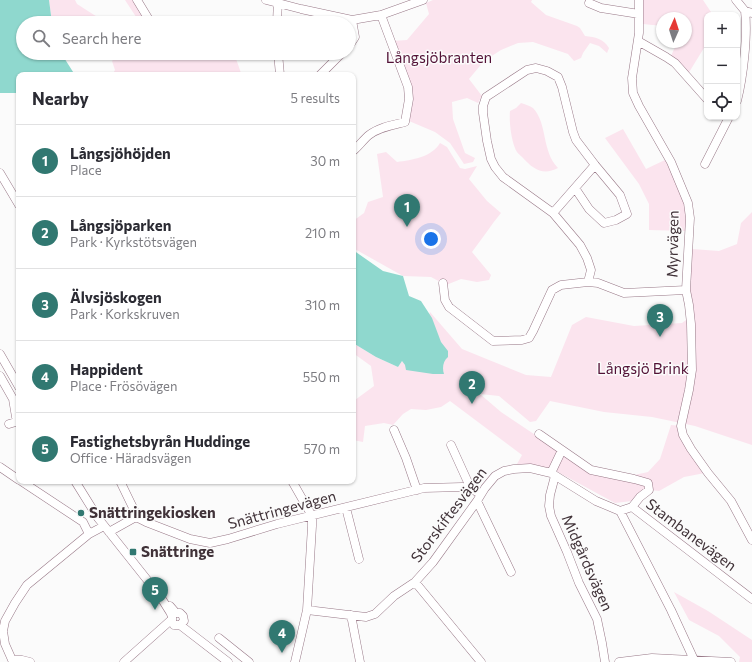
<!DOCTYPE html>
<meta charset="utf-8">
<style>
body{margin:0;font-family:Commissioner,sans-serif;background:#f7f7f7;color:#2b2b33}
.controls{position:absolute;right:12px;top:12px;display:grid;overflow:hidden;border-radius:8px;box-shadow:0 1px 3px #0004}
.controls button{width:36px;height:36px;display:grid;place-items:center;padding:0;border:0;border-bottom:1px solid #e1e1e2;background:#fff;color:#2b2b33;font:20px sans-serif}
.compass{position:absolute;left:656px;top:12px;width:36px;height:36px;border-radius:50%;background:#fff;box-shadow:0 1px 3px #0004;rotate:3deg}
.you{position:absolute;left:431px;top:239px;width:14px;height:14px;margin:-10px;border:3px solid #fff;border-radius:50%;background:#1a73e8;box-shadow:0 0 0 6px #1a73e833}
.badge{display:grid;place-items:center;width:26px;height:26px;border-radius:50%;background:#317871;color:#fff;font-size:13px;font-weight:700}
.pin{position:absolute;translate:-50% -33px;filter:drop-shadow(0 1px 2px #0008)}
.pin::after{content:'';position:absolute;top:21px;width:14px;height:12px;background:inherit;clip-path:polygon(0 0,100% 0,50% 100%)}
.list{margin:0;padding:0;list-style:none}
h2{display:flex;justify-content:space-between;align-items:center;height:52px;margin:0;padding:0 16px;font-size:17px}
h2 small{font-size:13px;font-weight:400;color:#7c7c81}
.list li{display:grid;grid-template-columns:26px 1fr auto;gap:12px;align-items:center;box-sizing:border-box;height:72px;padding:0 16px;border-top:1px solid #e1e1e2}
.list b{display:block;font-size:15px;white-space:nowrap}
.list p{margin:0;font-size:13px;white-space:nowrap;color:#7c7c81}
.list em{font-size:13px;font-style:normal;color:#7c7c81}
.icon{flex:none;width:22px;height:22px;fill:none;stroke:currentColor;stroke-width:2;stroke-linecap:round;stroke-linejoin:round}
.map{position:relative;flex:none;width:752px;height:662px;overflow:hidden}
.search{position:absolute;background:#fff;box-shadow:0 1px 3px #0004;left:16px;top:16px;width:340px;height:44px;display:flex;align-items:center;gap:10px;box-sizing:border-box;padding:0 14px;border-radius:22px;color:#7c7c81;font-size:15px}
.panel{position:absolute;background:#fff;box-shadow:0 1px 3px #0004;left:16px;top:72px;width:340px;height:412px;border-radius:8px}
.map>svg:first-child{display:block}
</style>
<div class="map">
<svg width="752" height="662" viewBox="0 0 752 662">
<rect width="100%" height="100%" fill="#fbfbfb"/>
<!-- green -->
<path fill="#fbe4ee" d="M49,0h26l2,4 25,16 2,3h-52z
M125,0h12l12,23h-9z
M433,0h99l-1,2 15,13 31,11 3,2 5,8c10,1 19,3 24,12l-2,5 -8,-7 -9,-3 -7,10 -2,5 -7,3 -6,-7 -35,-12 -15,1 -17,7 -17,11 -15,18 13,17 -4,7 -11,-5 -15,4 1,17 12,34 10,5 -2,4 -9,2 -14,-21 -15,-11 -26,-11 3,-21 -19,-59 14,-1 22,-26 -3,-11z
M642,0h61l10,15h-6v28l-19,31 -18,-16 6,-13 -1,-3h11v-24h-24v8l-19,-2z
M119,53h47l57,4 11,-4 7,20 2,2h-131l3,-5 -3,-9z
M521,103c4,1 9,3 12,5 15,16 8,42 25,60 -15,8 -25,1 -35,-10 -3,-3 -7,-6 -8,-10 -4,-10 -6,-27 -5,-37l6,-3z
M623,129l23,40 21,-10 19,45 1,27 -38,-1v-26l-10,-20 -34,-46z
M440,143l7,4 13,21 5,1 12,-3 -8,13 18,22 14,12c-10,12 -19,26 -29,39l19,23 -2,5 -12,2 -16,-3 -15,6 -15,-8 -28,-1 -50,-28v-27l11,-8 4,-11 15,-5 -6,-43 9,-2 11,10c15,-2 35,-5 43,-19z
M752,212v233l-57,-19 -43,-9 -48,-5 -54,-11 -14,20 -6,1 -31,-26 -19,-2 21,18 90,60 34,5 23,-5 12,-13 11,-34 10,1 24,47 -21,4 -25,14 -8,-1 -19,11 -17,2 -59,-32 -19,-6 -20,-1 5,-9 -72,-54 -9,6 -15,3 -15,-1 -8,5 -10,11 -9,-2 -19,3 -2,16 -10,-2v-37l2,-3 19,-14 -3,-20 -18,-13v-10l23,14 22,10 4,-6 3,4 15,-18 10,-35 32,37 64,26 25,2 21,-52 14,-8 48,9 48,-3 12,-9 -4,-24 2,-41 27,2 18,-7 4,-21z
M674,592l34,19 44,29v22h-13l1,-5 -21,-21 -30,-16z"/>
<!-- water -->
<path fill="#8fd8ce" d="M0,0h49l3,23h-29v30h38l14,22h-56v21l-2,-3h-17z
M353,250l30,21 20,5 6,20 12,5 11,17 9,24 7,9v6c-5,4 -6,11 -4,17h-11l-27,-4 -1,-5 -3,-4 -4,6 -22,-10 -23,-14z"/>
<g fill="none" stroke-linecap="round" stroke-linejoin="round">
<defs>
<path id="minor" d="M137,0l14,23
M266,0l35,9 51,11 29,-5 42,-15
M639,0v33l-7,45 1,15 6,13 32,56 17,41 2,15 -4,72 3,15 2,19 1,46 -3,20 -8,36 2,9 8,14 17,24 23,28 21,39
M736,0l9,11 7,2
M589,3l12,5 38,6
M277,23l1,-23
M638,41l28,16 9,6 32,36
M349,46l6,-9 -3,-17
M169,53c12,4 42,2 55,0
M278,53l2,22
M320,75l22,-22
M737,101c6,-24 11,-66 8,-90
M353,151c6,-5 10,-11 16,-16 10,-8 24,-10 36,-13l4,-23 -1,-12 -27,-72
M705,164l24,-47
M0,173l19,32
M575,188l14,21 15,14 12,-3 11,-6 -7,-19 -25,-30 -19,-25 -3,-8 -11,-45 -4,-10 -11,-6 -11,-3 -9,2 -41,27 -3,9v7l4,28 4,18 4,8 8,10 50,36 27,32 7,13 4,12 -3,12
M553,213l42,-48
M443,283l2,17 4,7 44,34 29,-1 7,-2 4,-7 19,-41 9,-5 27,-3 10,1 26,10 62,-3
M0,354l19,33
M0,376l13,23 3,18 3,3
M9,424l10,-3
M394,430l12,28 11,32
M539,434l52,36 43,9 14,4 1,7 -9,7 -8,10 -12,4
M451,445l20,44
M0,467l19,13
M551,473l11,-23
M555,476l-5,19 -1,11 2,10 16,36 12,31 18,36 5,24 3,19
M21,481l62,41 6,12
M75,481l23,37 62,78 10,16 2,4v6l2,3
M120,481l18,37
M292,481l20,35v10l-5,84 -12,52
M477,501l34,71
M632,507l120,92
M346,508l13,51
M109,532l25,-14h4l8,4 44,17 20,4 18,-4 49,-15 147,-36 38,-1 9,2 10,5
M415,582l66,80
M170,606l6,7h4l3,3 1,5 -4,4
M307,610l59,7 9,-3 19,-18 21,-14 18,-20 44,-61 8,-13 10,-12 9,-5 10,-2 16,-1 21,5 45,28 24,10 51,99 24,52
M351,615l9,47
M174,625h6l48,37
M219,638l30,24
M13,660h9l8,2
M13,662l-8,-18 -2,-13 2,-10 10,-18 12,-18 62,-51 15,-8
M124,662l47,-42
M619,662l33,-4 79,4"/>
</defs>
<!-- minor casing -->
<use href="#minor" stroke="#987887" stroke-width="9"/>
<!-- minor -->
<use href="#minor" stroke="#fff" stroke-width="8"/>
</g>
<!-- markers -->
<g fill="#317871" stroke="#fbfbfb" stroke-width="1.5">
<circle cx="81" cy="513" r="4"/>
<rect x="129" y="548" width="8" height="8" rx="2"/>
</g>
<g text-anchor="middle" stroke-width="3" stroke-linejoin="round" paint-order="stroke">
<!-- park labels -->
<g font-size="15" fill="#521136" stroke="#fbfbfb">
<text x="439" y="63">Långsjöbranten</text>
<text x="643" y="374">Långsjö Brink</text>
</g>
<!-- street labels -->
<g font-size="15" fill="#403238" stroke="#fbfbfb">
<text transform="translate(673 244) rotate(-89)" y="5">Myrvägen</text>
<text transform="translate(282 510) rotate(-15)" y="5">Snättringevägen</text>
<text transform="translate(449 515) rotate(-53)" y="5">Storskiftesvägen</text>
<text transform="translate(691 535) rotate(37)" y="5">Stambanevägen</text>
<text transform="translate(587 563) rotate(66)" y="5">Midgårdsvägen</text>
</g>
<!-- poi labels -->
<g font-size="15" font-weight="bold" fill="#403238" stroke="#fbfbfb" text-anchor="start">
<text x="89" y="518">Snättringekiosken</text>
<text x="141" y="557">Snättringe</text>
</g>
</g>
</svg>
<div class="controls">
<button>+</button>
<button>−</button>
<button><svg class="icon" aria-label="locate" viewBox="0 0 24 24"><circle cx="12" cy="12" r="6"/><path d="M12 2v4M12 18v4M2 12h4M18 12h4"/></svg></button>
</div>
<svg class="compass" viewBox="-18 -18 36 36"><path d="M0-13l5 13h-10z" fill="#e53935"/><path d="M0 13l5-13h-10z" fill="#7c7c81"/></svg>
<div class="you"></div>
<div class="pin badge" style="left:407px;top:227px">1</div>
<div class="pin badge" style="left:472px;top:404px">2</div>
<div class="pin badge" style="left:660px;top:337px">3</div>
<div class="pin badge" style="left:282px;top:653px">4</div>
<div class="pin badge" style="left:155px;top:610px">5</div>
<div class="search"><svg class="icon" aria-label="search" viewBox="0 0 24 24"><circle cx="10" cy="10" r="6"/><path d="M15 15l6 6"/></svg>Search here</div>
<section class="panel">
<h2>Nearby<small>5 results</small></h2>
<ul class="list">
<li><span class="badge">1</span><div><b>Långsjöhöjden</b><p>Place</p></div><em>30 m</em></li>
<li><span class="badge">2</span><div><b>Långsjöparken</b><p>Park · Kyrkstötsvägen</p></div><em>210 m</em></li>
<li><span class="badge">3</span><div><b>Älvsjöskogen</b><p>Park · Korkskruven</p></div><em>310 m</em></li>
<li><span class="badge">4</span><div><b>Happident</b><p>Place · Frösövägen</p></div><em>550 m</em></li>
<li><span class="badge">5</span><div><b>Fastighetsbyrån Huddinge</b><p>Office · Häradsvägen</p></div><em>570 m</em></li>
</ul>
</section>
</div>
